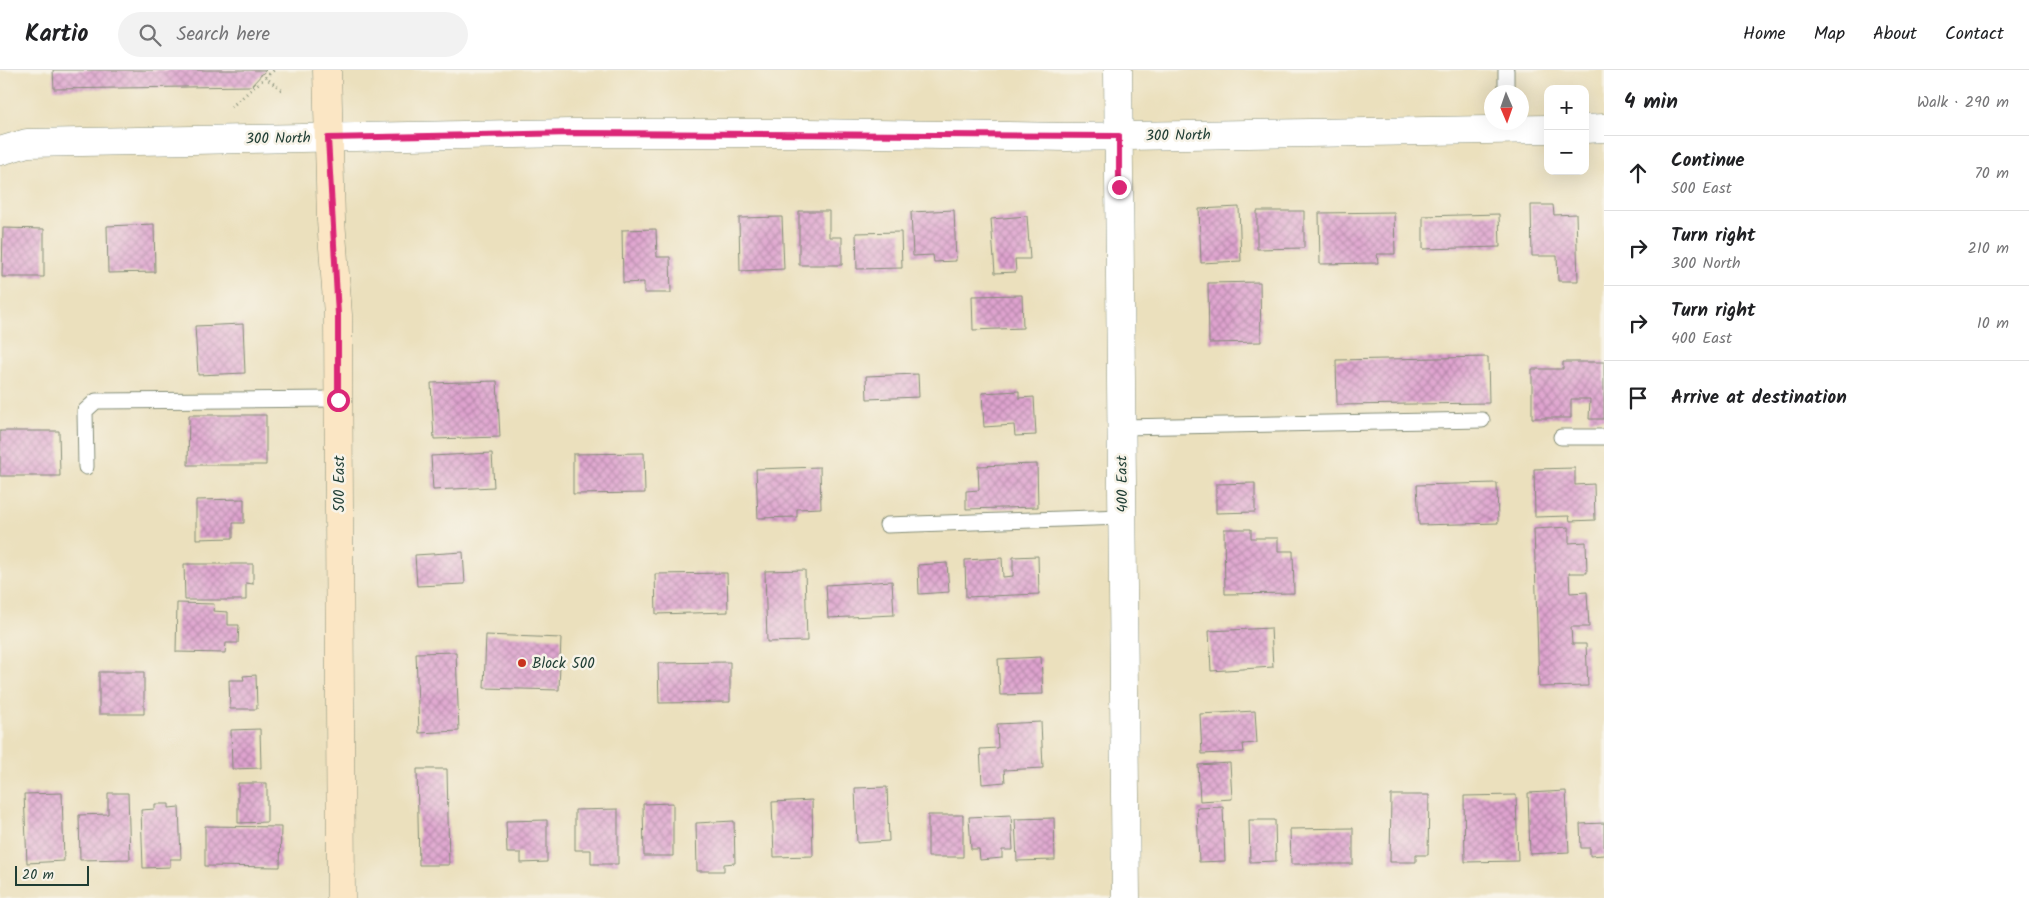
<!DOCTYPE html>
<meta charset="utf-8">
<style>
body{margin:0;font-family:Kalam,sans-serif;background:#f2f2f2;color:#202124}
.controls{position:absolute;right:15px;top:15px;display:grid;overflow:hidden;border-radius:10px;box-shadow:0 5px 20px #0002}
.controls button{width:45px;height:45px;display:grid;place-items:center;padding:0;border:0;border-bottom:1px solid #e0e0e0;background:#fff;color:#202124;font:25px sans-serif}
.compass{position:absolute;left:1484px;top:15px;width:45px;height:45px;border-radius:50%;background:#fff;box-shadow:0 5px 20px #0002;rotate:178deg}
.scale{position:absolute;left:15px;bottom:12px;width:74px;box-sizing:border-box;padding-left:5px;border:2px solid #1f3d34;border-top:0;font-size:14px;line-height:18px;white-space:nowrap;color:#1f3d34;-webkit-text-stroke:4px #f7f3e8;paint-order:stroke}
.stop{position:absolute;width:15px;height:15px;margin:-11px;border:4px solid #db2777;border-radius:50%;background:#fff}
.stop.end{background:#db2777;border-color:#fff;box-shadow:0 1px 5px #0008}
.list{margin:0;padding:0;list-style:none}
h2{display:flex;justify-content:space-between;align-items:center;height:65px;margin:0;padding:0 20px;font-size:21px}
h2 small{font-size:16px;font-weight:400;color:#757577}
.list li{display:grid;grid-template-columns:32px 1fr auto;gap:15px;align-items:center;box-sizing:border-box;height:75px;padding:0 20px;border-top:1px solid #e0e0e0}
.list b{display:block;font-size:19px;white-space:nowrap}
.list p{margin:0;font-size:16px;white-space:nowrap;color:#757577}
.list em{font-size:16px;font-style:normal;color:#757577}
.icon{flex:none;width:28px;height:28px;fill:none;stroke:currentColor;stroke-width:2;stroke-linecap:round;stroke-linejoin:round}
.map{position:relative;flex:none;width:1604px;height:828px;overflow:hidden}
header{display:flex;align-items:center;gap:30px;box-sizing:border-box;height:70px;padding:0 25px;background:#fff;border-bottom:1px solid #e0e0e0}
header strong{font-size:24px}
nav{display:flex;gap:28px;margin-inline-start:auto;font-size:18px}
.search{width:350px;height:45px;background:#f2f2f2;display:flex;align-items:center;gap:12px;box-sizing:border-box;padding:0 18px;border-radius:28px;color:#757577;font-size:19px}
main{display:flex}
aside{flex:1;background:#fff}
.map>svg:first-child{display:block}
</style>
<header>
<strong>Kartio</strong>
<div class="search"><svg class="icon" aria-label="search" viewBox="0 0 24 24"><circle cx="10" cy="10" r="6"/><path d="M15 15l6 6"/></svg>Search here</div>
<nav><a>Home</a><a>Map</a><a>About</a><a>Contact</a></nav>
</header>
<main>
<div class="map">
<svg width="1604" height="828" viewBox="0 0 1604 828">
<defs>
<pattern id="building-cross-hatch" width="8" height="8" patternUnits="userSpaceOnUse" patternTransform="scale(1.25)"><rect width="8" height="8" fill="#dfa3cf"/><path d="M0 0l8 8M0 8l8-8" fill="none" stroke="#b486a9"/></pattern>
</defs>
<rect width="100%" height="100%" fill="#f7f3e8"/>
<filter id="ink" filterUnits="userSpaceOnUse"><feTurbulence type="fractalNoise" baseFrequency=".02" numOctaves="2"/><feDisplacementMap in="SourceGraphic" scale="10" xChannelSelector="R" yChannelSelector="G"/><feConvolveMatrix kernelMatrix="1 2 1 2 8 2 1 2 1" color-interpolation-filters="sRGB"/></filter>
<filter id="wash" filterUnits="userSpaceOnUse"><feTurbulence type="fractalNoise" baseFrequency=".0096" numOctaves="4" result="noise"/><feDisplacementMap in="SourceGraphic" scale="20" xChannelSelector="R" yChannelSelector="G"/><feGaussianBlur stdDeviation="1.12" result="paint"/><feColorMatrix in="noise" values="0 0 0 0 0 0 0 0 0 0 0 0 0 0 0 0 0 1.4 0 .05"/><feComposite in="paint" operator="in"/></filter>
<g filter="url(#wash)">
<rect width="100%" height="100%" fill="#ebe0bd"/>
<g id="blocks">
<!-- building -->
<path fill="url(#building-cross-hatch)" d="M53,0h213l-15,16 -197,3z
M1531,135h22l1,10 22,-1 2,67h-20l-1,-25h-25z
M1239,137l2,54 -40,2 -2,-54z
M954,140l2,51 -22,1 -1,-7 -20,1 -2,-44z
M799,141h30v26h13v28h-43z
M1257,141h47v37l-47,1z
M1394,142l1,42h-18l1,9 -58,1 -1,-51z
M1499,144l1,33 -77,2v-33z
M1027,146l3,43h-15l1,13 -21,1 -4,-54z
M782,147l2,52 -44,2 -1,-53z
M154,154l1,48 -47,1 -1,-47z
M3,158l41,1v48h-42z
M656,159l1,28h13l1,36h-27v-11l-21,1 -1,-53z
M901,162l1,36 -45,1 -1,-36z
M1260,212l1,60 -52,1 -1,-60z
M1022,225l1,33 -50,2 -1,-34z
M243,254l2,49 -47,2 -3,-49z
M1488,287l1,46 -152,2 -1,-45z
M1563,292h41v57h-15l1,-20h-19v19h-39v-49h31z
M918,304l1,23 -52,2 -1,-23z
M497,311l3,56 -66,2 -3,-56z
M1019,321v7l15,-1 2,38 -21,1 -1,-11 -30,2 -2,-34z
M189,345h77v50h-78z
M0,361h59l1,45h-60z
M492,383l2,34 -61,3 -2,-34z
M644,383l1,40 -72,1v-40z
M1037,394l1,43 -72,2v-18l13,-1 -1,-24z
M820,397l1,41 -24,1v8l-39,1 -2,-49z
M1575,398v17l19,-1 1,36 -25,1 -1,-5 -34,1 -1,-48z
M1255,413v29l-39,1v-29z
M1497,413l1,40 -79,2 -2,-40z
M244,429v24h-11v15l-37,1v-39z
M1569,457v16l17,-1 1,31h-18l1,20 17,-1 2,35h-18l1,17h14l2,42 -49,1 -5,-158z
M1224,459h27v9h27v13h15l1,42 -69,1z
M463,482l2,32 -48,2 -2,-31z
M1038,486l1,38 -73,3 -1,-37 37,-2 1,19 10,-1v-19z
M947,493l2,29 -30,2 -1,-29z
M184,494h69v20l-7,-1v17h-61z
M805,500l2,71 -40,1 -2,-71z
M727,503l1,39 -72,2 -1,-40z
M892,511l2,34 -66,3 -2,-33z
M177,533l37,1 -1,7 15,1v13h11l-1,18h-12l-1,10 -49,-1z
M1271,558l2,39 -62,4 -2,-40z
M486,565l75,3 -2,52 -75,-2z
M456,582l3,79 -40,2 -3,-80z
M1041,587l2,37 -43,1 -2,-36z
M730,592v40l-71,1 -1,-40z
M99,602h45v42h-45z
M256,605l1,34h-27l-1,-29h15l-1,-4z
M1255,641l2,32 -14,1 1,8 -42,2 -2,-40z
M1041,652l2,46 -39,2 1,12 -23,2 -2,-35 18,-1 -1,-24z
M260,659l1,39 -29,1 -1,-39z
M1230,693l2,36 -32,2 -2,-36z
M417,699h30l2,96h-30z
M238,713h29v39l-29,1z
M887,717l2,54 -32,2 -2,-55z
M1566,721l3,61 -39,2 -2,-61z
M62,723l2,68 -37,2 -3,-69z
M108,723h20l2,66 -50,1 -1,-45 29,-1z
M1391,725h38l-1,60h-12v7h-26z
M1516,725l2,66 -53,1 -1,-66z
M812,730l1,56 -39,1 -2,-55z
M673,733v53h-29l-1,-52z
M155,734h14v4l10,-1 2,52h-11v8l-27,1 -2,-58 14,-1z
M1223,737l2,54 -26,1 -2,-54z
M618,739v55h-27v-14h-16v-40z
M928,745h35v42h-35z
M1011,745l2,35h-11v8l-22,2 -1,-11h-8l-2,-32z
M1054,748l1,42 -38,1 -2,-42z
M547,750v42l-26,1v-10h-14l-1,-32z
M1249,750h26l1,41 -26,1z
M734,751l1,42 -11,1v7h-27l-1,-48z
M1604,753v32l-14,1v-8h-9l-1,-24z
M205,756l76,1 -1,40 -75,-1z
M1353,758v36h-62l-1,-35z"/>
</g>
</g>
<g filter="url(#ink)">
<use href="#blocks" fill-opacity="0" stroke="#858e78" stroke-width="1"/>
<g fill="none" stroke-linecap="round" stroke-linejoin="round">
<defs>
<path id="lane" d="M1506,22v-22
M1122,357l360,-7
M1561,367h43
M86,397l-1,-56 11,-10 242,-2
M887,455l236,-8"/>
<path id="street" d="M1118,0l8,828
M1585,59l19,-1
M0,81l27,-8 546,-10h235l259,4 481,-8"/>
<path id="secondary" d="M327,0l4,150 7,95 3,583"/>
</defs>
<!-- lane casing -->
<use href="#lane" stroke="#858e78" stroke-width="17"/>
<!-- street casing -->
<use href="#street" stroke="#858e78" stroke-width="29"/>
<!-- secondary casing -->
<use href="#secondary" stroke="#858e78" stroke-width="29"/>
<!-- path -->
<path stroke="#858e78" stroke-width="3" stroke-dasharray="1 4" stroke-linecap="butt" d="M261,4l23,18
M231,37l43,-37"/>
<!-- lane -->
<use href="#lane" stroke="#fff" stroke-width="15"/>
<!-- street -->
<use href="#street" stroke="#fff" stroke-width="28"/>
<!-- secondary -->
<use href="#secondary" stroke="#fbe6c4" stroke-width="28"/>
</g>
</g>
<g fill="none" stroke-linecap="round" stroke-linejoin="round" filter="url(#ink)">
<!-- route -->
<path stroke="#db2777" stroke-width="6" d="M338,330v-85l-10,-177 245,-5 546,3v51"/>
</g>
<!-- markers -->
<circle fill="#c8321e" stroke="#f7f3e8" stroke-width="2" cx="522" cy="593" r="5"/>
<g text-anchor="middle" stroke-width="5" stroke-linejoin="round" paint-order="stroke">
<!-- street labels -->
<g font-size="15" fill="#1f3d34" stroke="#f7f3e8">
<text transform="translate(1178 65) rotate(-1)" y="5">300 North</text>
<text transform="translate(278 68) rotate(-1)" y="5">300 North</text>
<text transform="translate(339 414) rotate(-90)" y="5">500 East</text>
<text transform="translate(1122 414) rotate(-91)" y="5">400 East</text>
</g>
<!-- poi labels -->
<g font-size="15" fill="#1f3d34" stroke="#f7f3e8" text-anchor="start">
<text x="532" y="598">Block 500</text>
</g>
</g>
</svg>
<div class="controls">
<button>+</button>
<button>−</button>
</div>
<svg class="compass" viewBox="-18 -18 36 36"><path d="M0-13l5 13h-10z" fill="#e53935"/><path d="M0 13l5-13h-10z" fill="#757577"/></svg>
<div class="scale">20 m</div>
<div class="stop" style="left:338px;top:330px"></div>
<div class="stop end" style="left:1119px;top:117px"></div>
</div>
<aside>
<h2>4 min<small>Walk · 290 m</small></h2>
<ul class="list">
<li><svg class="icon" aria-label="ahead" viewBox="0 0 24 24"><path d="M12 20V5M6 11l6-6 6 6"/></svg><div><b>Continue</b><p>500 East</p></div><em>70 m</em></li>
<li><svg class="icon" aria-label="right" viewBox="0 0 24 24"><path d="M7 20v-9h11M14 6l5 5-5 5"/></svg><div><b>Turn right</b><p>300 North</p></div><em>210 m</em></li>
<li><svg class="icon" aria-label="right" viewBox="0 0 24 24"><path d="M7 20v-9h11M14 6l5 5-5 5"/></svg><div><b>Turn right</b><p>400 East</p></div><em>10 m</em></li>
<li><svg class="icon" aria-label="arrive" viewBox="0 0 24 24"><path d="M6 21V4h12l-3 4 3 4H6"/></svg><div><b>Arrive at destination</b></div></li>
</ul>
</aside>
</main>
